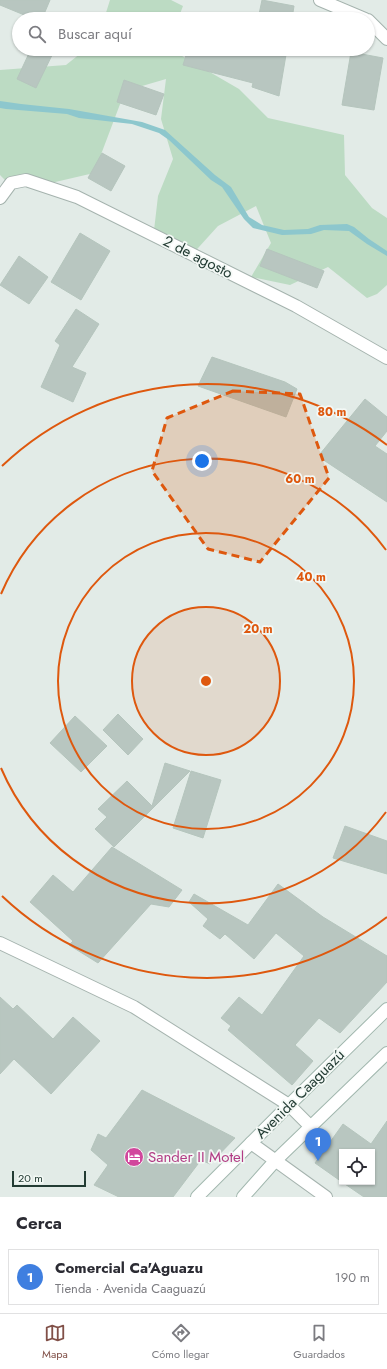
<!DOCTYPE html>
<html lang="es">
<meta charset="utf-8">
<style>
body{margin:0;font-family:Jost,sans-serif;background:#f7f7f7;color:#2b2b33}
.controls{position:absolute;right:12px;bottom:12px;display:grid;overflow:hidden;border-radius:0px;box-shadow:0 1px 3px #0004}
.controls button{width:36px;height:36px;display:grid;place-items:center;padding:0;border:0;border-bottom:1px solid #e1e1e2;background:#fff;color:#2b2b33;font:20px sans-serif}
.scale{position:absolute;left:12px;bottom:10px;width:74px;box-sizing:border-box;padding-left:4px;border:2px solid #233c34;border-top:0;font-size:11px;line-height:14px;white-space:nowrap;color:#233c34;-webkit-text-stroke:3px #f3f8f5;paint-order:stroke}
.you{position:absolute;left:202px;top:461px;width:14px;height:14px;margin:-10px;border:3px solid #fff;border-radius:50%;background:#1a73e8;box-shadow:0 0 0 6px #1a73e833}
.badge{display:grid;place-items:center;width:26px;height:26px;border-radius:50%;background:#815048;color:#fff;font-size:13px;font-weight:700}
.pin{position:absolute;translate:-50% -33px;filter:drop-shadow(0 1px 2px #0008)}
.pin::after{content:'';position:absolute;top:21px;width:14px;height:12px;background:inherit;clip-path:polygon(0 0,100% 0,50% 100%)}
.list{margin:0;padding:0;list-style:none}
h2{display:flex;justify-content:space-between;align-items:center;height:52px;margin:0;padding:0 16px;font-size:17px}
h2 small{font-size:13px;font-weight:400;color:#7c7c81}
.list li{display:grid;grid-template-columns:26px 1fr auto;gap:12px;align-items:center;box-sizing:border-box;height:56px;margin:0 8px 8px;padding:0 8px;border:1px solid #e1e1e2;border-radius:0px}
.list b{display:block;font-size:15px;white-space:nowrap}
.list p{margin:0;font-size:13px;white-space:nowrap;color:#7c7c81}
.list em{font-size:13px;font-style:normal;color:#7c7c81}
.icon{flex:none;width:22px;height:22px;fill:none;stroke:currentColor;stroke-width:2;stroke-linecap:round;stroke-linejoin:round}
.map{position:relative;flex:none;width:387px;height:1197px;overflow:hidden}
.search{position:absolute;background:#fff;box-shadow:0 1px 3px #0004;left:12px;right:12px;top:12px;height:44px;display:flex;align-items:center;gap:10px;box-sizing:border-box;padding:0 14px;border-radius:22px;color:#7c7c81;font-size:15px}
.sheet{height:116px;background:#fff}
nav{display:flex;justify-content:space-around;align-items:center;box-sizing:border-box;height:56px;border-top:1px solid #e1e1e2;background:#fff;font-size:11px;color:#7c7c81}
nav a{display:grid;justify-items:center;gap:2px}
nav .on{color:#815048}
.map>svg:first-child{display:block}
</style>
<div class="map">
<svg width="387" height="1197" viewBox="0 0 387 1197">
<rect width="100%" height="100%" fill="#e2ebe7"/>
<!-- green -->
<path fill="#bcdbc3" d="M110,0h61l12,6 -5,13h-74z
M86,49h84l69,40 29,29 76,17 1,40 27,33 15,10v67l-10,9 -10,4 -39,-31 -38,18 -39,-8 20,-34 -15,-37 -38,20 -29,32 -36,-19 5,-43 15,-37 -12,-40 5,-40 -41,12 -31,82 -43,10 -44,-1 -7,-7v-105l66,-5z"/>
<!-- water -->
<path fill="#8dc7cd" d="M0,101l21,3 48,5 73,13 23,8 50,45 16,12 18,30 13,8 22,5 24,-1 12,-4 27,-1 7,3 15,12 18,12v5l-20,-12 -18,-13 -25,-1 -13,4 -29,1 -29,-7 -9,-9 -22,-32 -11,-7 -42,-40 -10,-7 -27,-9 -53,-6 -12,-4 -61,-5 -6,-1z"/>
<!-- building -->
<path fill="#b8c6c0" stroke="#b5c5bd" d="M0,0h50l-8,19h-8l-34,-14z
M262,0l32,6 -2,13h-34z
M31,49h24l-19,39 -19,-9z
M188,49h99l-8,47 -27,-9 1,-4 -70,-18z
M351,52l32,6 -9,52 -32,-5z
M124,80l40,14 -8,21 -39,-13z
M102,153l23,13 -14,25 -23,-13z
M80,233l30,18 -29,49 -30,-18z
M267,249l57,22 -7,17 -57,-22z
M19,256l29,21 -19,27 -29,-19z
M76,309l23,15 -27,43 14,6 -13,29 -32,-15 19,-42 -5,-4z
M212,357l73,25 12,7 -11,28 -88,-31z
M365,399l22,18v14l-12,15 12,8v48l-65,-43 2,-3 -4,-2z
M118,714l25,25 -15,16 -25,-25z
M75,716l32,30 -26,26 -31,-29z
M165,763l25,8 -76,76 -19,-18 12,-12 -9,-8 29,-28 25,25z
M191,771l30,9 -18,58 -30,-10z
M345,826l42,15v33l-54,-16z
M112,847l70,43 -13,17 -18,-3 -53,59 -29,-18 4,-4 -43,-39 23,-27 20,17z
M278,884l45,33 64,39v26l-47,51 -21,-15 -24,27 18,16 -21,24 -64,-55 3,-4 -10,-8 18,-21 23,18 42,-59 -28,-23 -22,26 -29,-25 -5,5 -17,-13 5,-7 -19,-17 5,-8 54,31z
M0,997l13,12 4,-4 36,34 20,-22 27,24 -49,53 -37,-35 -14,15z
M142,1090l93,48 -25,26 -9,-4 -28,37h-54l-25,-12 14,-20 -17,-15 7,-16 8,4z
M387,1121v76h-23l-22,-15h30v-30h-30v30l-27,-19 28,-39 28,20z"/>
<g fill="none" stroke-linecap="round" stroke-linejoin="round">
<defs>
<path id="street" d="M320,0l45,19
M368,20l19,19
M0,198l11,-15 15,-3 51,17 219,109 91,52
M0,943l134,64 155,98 21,21
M251,1143l75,54"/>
<path id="secondary" d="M197,1197l92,-92 98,-96
M243,1197l32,-36 112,-108"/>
</defs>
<!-- street casing -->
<use href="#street" stroke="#a5b3ae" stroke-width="14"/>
<!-- secondary casing -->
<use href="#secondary" stroke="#a1b7ae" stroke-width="14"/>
<!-- street -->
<use href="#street" stroke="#fff" stroke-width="12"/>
<!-- secondary -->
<use href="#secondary" stroke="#fff" stroke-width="12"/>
</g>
<!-- marked area -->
<path fill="#de580e" fill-opacity="0.2" stroke="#de580e" stroke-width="3" stroke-dasharray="8 5" stroke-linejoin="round" d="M233,391l67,3 29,84 -69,84 -52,-13 -56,-78 15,-53z"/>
<!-- distance rings -->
<circle cx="206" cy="681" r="74" fill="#de580e" fill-opacity=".12"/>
<g fill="none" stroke="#de580e" stroke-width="2">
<circle cx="206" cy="681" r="74"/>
<circle cx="206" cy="681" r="148"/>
<path d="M386 812A223 223 0 0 1 1 768M1 594A223 223 0 0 1 386 550"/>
<path d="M387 917A297 297 0 0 1 2 896M2 466A297 297 0 0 1 387 445"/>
</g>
<!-- icons -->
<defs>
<symbol id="hotel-disc" viewBox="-11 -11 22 22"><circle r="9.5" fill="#d1479c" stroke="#f3f8f5"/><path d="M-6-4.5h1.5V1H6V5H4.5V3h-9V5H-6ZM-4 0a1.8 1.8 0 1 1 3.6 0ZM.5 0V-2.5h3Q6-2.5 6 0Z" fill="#fff"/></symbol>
</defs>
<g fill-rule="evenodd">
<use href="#hotel-disc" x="123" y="1146" width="22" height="22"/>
</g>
<g text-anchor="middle" stroke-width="3.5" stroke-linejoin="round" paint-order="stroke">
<!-- street labels -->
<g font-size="15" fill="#233c34" stroke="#f3f8f5">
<text transform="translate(198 257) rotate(27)" y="5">2 de agosto</text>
<text transform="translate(300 1094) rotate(-45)" y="5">Avenida Caaguazú</text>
</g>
<!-- hotel labels -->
<g font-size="15" fill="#b23c85" stroke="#f3f8f5" text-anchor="start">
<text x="148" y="1162">Sander II Motel</text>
</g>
</g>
<circle cx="206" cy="681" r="6" fill="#de580e" stroke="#f3f8f5" stroke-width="2"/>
<g font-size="12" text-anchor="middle" font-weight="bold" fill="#de580e" stroke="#f3f8f5" stroke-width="3.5" stroke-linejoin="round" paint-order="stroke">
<text x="332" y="416">80 m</text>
<text x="300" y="483">60 m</text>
<text x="311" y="581">40 m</text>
<text x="258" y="633">20 m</text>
</g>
</svg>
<div class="controls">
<button><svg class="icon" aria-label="locate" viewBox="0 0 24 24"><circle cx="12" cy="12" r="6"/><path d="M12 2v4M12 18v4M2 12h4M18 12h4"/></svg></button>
</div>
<div class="scale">20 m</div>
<div class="you"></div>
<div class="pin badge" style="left:318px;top:1161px;background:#3f7fe0">1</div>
<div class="search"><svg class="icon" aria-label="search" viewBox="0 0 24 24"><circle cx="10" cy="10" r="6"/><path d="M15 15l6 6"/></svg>Buscar aquí</div>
</div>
<section class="sheet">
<h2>Cerca<small></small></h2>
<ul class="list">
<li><span class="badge" style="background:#3f7fe0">1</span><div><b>Comercial Ca'Aguazu</b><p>Tienda · Avenida Caaguazú</p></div><em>190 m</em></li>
</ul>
</section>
<nav>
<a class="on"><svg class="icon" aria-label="map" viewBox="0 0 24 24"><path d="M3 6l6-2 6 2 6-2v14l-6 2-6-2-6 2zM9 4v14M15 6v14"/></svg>Mapa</a>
<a><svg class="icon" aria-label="directions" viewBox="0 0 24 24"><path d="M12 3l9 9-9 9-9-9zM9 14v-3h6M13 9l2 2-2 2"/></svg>Cómo llegar</a>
<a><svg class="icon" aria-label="saved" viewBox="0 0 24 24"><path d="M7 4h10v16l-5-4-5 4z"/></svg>Guardados</a>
</nav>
